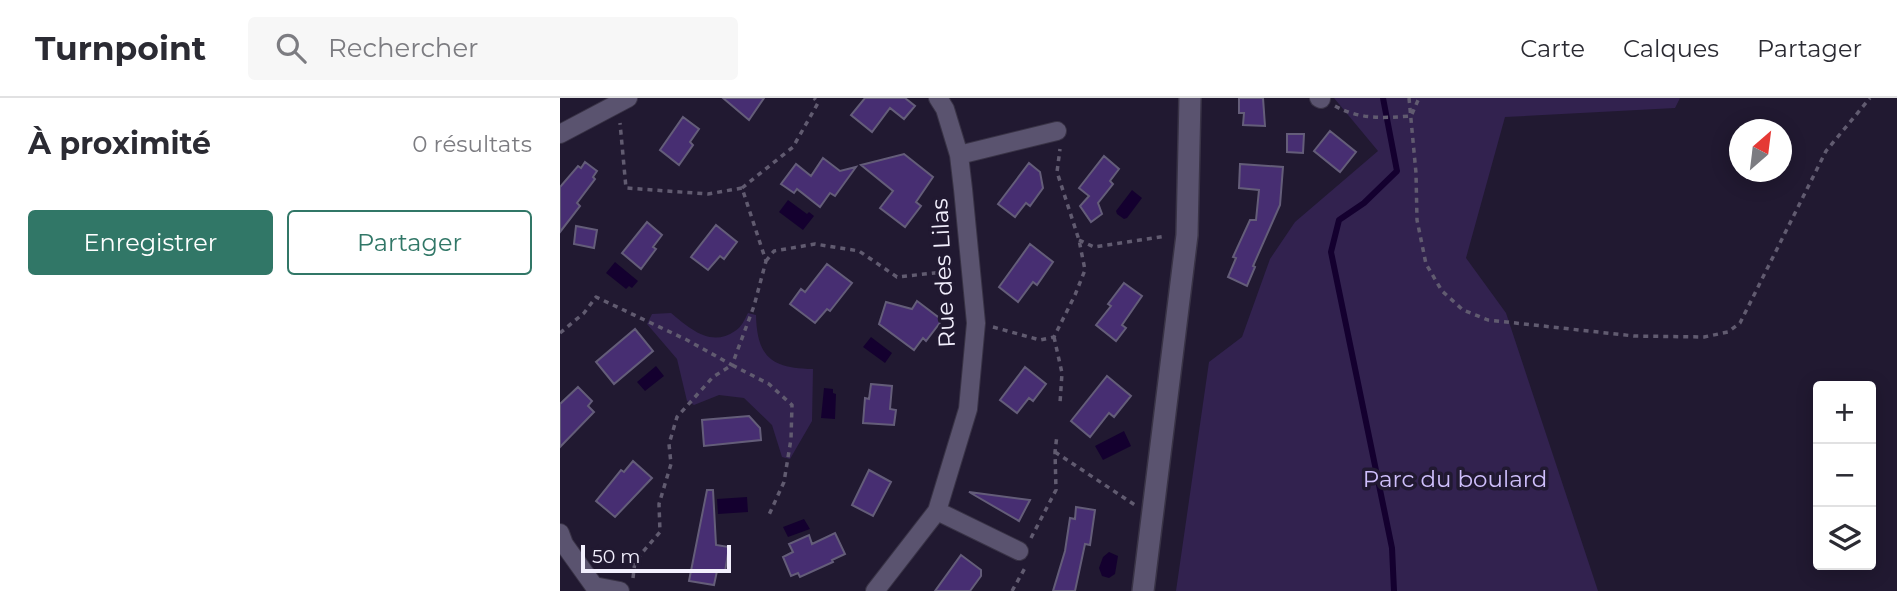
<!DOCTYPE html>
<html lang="fr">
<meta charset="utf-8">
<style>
body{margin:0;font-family:Montserrat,sans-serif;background:#f7f7f7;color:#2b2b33}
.controls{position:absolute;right:21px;bottom:21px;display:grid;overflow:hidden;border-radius:7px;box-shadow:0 4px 18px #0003}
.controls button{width:63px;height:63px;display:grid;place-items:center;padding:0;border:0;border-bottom:2px solid #e1e1e2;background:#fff;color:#2b2b33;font:35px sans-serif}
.compass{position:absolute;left:1169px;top:21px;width:63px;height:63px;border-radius:50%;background:#fff;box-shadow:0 4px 18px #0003;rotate:28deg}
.scale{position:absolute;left:21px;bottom:18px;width:150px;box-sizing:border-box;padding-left:7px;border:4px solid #f2effd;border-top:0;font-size:19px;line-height:24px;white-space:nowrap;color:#f2effd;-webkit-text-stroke:5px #211931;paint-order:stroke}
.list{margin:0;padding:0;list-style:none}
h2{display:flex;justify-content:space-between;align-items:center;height:91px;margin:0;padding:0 28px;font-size:30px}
h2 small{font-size:23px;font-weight:400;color:#7c7c81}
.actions{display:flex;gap:14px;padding:21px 28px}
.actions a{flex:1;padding:16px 0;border:2px solid #317767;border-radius:7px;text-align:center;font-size:24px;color:#317767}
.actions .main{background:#317767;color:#fff}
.icon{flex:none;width:38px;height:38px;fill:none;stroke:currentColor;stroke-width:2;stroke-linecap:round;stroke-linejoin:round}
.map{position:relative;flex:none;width:1337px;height:493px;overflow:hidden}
header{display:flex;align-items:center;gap:42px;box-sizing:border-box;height:98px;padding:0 35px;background:#fff;border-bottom:2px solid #e1e1e2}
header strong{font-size:33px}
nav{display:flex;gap:38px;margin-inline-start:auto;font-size:24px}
.search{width:490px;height:63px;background:#f7f7f7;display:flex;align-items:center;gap:18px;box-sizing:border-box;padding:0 24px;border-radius:7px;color:#7c7c81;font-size:26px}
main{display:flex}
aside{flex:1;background:#fff}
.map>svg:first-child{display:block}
</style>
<header>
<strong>Turnpoint</strong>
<div class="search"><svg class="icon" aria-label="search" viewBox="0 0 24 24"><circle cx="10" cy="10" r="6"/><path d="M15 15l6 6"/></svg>Rechercher</div>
<nav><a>Carte</a><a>Calques</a><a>Partager</a></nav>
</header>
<main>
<aside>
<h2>À proximité<small>0 résultats</small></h2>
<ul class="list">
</ul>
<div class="actions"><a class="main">Enregistrer</a><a>Partager</a></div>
</aside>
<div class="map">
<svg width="1337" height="493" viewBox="0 0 1337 493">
<rect width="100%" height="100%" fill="#211931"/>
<!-- green -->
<path fill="#32224f" d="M774,0h346l-5,10 -170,9 -39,141 40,55 92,278h-422l33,-229 33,-25 28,-78 25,-37 83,-71z
M111,215c18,15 40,35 64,18 6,-3 10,-12 13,-18l8,2c1,42 15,53 57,54l-1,52 -22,38 -8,-2 -10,-32 -28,-27 -25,-3 -25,10 -7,-4 -10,-42 -30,-35 5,-10z"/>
<!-- water -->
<path fill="#14002f" d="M572,92l10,8 -15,20 -3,1 -7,-5 -1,-3z
M228,102l19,14 2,-2 5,4 -11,14 -24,-18z
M55,164l23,19 -6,7 -3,-2 -3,3 -20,-16z
M311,239l21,16 -7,10 -22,-16z
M96,268l8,10 -19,15 -8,-9z
M264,290l9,1v4l3,1 -1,25 -14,-1z
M564,333l7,15 -28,14 -8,-14z
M187,399l1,15 -30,2 -1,-15z
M244,421l6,10 -22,8 -5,-10z
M549,454l9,4 -3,18 -6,4 -7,-2 -3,-8 4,-11z"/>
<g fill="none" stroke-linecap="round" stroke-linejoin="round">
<!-- stream -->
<path stroke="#14002f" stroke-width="6" d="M823,0l14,73 -33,32 -25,17 -8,32 61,296 2,43"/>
</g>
<!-- building -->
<path fill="#472e72" stroke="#645d79" stroke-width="2" d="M163,0h41l-15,22z
M305,0h40l10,8 -11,13 -14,-11 -18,24 -21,-17z
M679,0h24l2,28 -22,-1 1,-12h-5z
M123,19l16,12 -9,13 3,3 -14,20 -19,-15z
M770,33l26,21 -16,20 -26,-21z
M727,36h17l-1,19 -16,-1z
M344,56l29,23 -17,25 5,4 -16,21 -25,-19 13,-17 -32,-26z
M544,58l15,13 -9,12 3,3 -15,19 4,11 -11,8 -11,-16 9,-10 -10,-8z
M263,60l17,13 16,-4 -21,29 -5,-3 -10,14 -23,-18 -3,4 -13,-9 15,-20 15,12z
M25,64l12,9 -4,6 2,2 -18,24 3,3 -20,26v-45l18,-21 3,2z
M469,65l11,9 3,16 -13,18 -4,-3 -11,14 -17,-13z
M680,66l43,3 -3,38 -27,61 2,1 -8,19 -19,-9 8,-19 -3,-1 17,-37h6l3,-30 -20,-2z
M87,124l15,13 -9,12 3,2 -15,20 -19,-16z
M156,127l21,17 -13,17 -4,-3 -12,14 -17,-13z
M16,128l21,4 -3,18 -20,-4z
M470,146l23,18 -16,23 -4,-3 -15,20 -19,-15z
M267,166l25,19 -22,28 -3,-2 -12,14 -25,-19 11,-15 4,3z
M564,185l18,13 -20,29 4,3 -10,13 -20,-16 15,-19 -3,-2z
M357,203l25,19 -16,21 -3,-3 -9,12 -35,-26 7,-22 26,7z
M75,231l18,22 -39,33 -18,-22z
M465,269l21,17 -13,17 -4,-3 -12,15 -17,-13z
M547,278l24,20 -17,21 -5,-4 -19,24 -19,-16z
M311,286l21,2 -2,23 6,1 -2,15 -31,-2 2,-25 4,1z
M18,289l14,14 -4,5 6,6 -34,35v-43z
M189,318l11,12 1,12 -57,6 -2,-26z
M73,363l19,17 -37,39 -19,-16 25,-31 3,2z
M309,372l22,12 -18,34 -21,-11z
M147,392h6l3,55 13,2 -4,25 -8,-1 -3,14 -25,-4z
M409,394l61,8 -11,21z
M516,409l19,3 -5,35 -5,-1 -10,47h-22l12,-40 5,-33 5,1z
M275,435l10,21 -13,6 1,2 -33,15 -2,-4 -7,3 -8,-19 10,-5 -4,-8 20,-9 3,9z
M401,457l20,15v6l-11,15h-35z"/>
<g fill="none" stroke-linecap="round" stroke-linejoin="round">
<defs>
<path id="street" d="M759,0l2,1
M0,36l68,-36
M399,57l98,-24
M377,413l82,40
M0,435l4,11 30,42 26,5
M315,493l62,-80 31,-102 8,-86 -13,-134 -4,-34 -14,-46 -7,-11"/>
<path id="secondary" d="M583,493l44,-356 3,-137"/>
</defs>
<!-- street casing -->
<use href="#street" stroke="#393346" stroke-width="20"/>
<!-- secondary casing -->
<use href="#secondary" stroke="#393346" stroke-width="24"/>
<!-- path -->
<path stroke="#615b70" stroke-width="3.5" stroke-dasharray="5 5" stroke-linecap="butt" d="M849,0l7,75 1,47 9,44 16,27 21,19 25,10 146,16 70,1 24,-5 12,-9 86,-172 44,-53
M775,8c26,14 48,12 76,10
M852,16l7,-16
M182,90l51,-41 25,-44 -4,-5
M519,142l15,7 72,-11
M206,163l8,-10 41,-7 44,7 38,26 56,-6
M433,229l47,13 14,-3 21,-42 10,-25 -6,-30 -22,-68 3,-23
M0,235l24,-20 12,-16 91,43 45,25 22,-59 12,-45 -24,-73 -34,6 -82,-6 -6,-65
M494,239l8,36 -2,30
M495,354l80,53
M471,440l25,-48 -1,-38 2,-17
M73,480l2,-17 25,-29 -1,-28 12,-40 -2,-20 8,-27 36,-40 19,-12 37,19 23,21 -1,34 -7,43 -16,35
M452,493l13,-23"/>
<!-- street -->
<use href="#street" stroke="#5a536f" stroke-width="18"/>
<!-- secondary -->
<use href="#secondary" stroke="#5a536f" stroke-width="21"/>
</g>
<g text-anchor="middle" stroke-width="7" stroke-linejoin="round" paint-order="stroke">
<!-- street labels -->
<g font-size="23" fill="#f2effd" stroke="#211931">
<text transform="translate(383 175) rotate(-93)" y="8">Rue des Lilas</text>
</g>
<!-- park labels -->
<g font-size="23" fill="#cfbffc" stroke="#211931">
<text x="895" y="389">Parc du boulard</text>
</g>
</g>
</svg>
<div class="controls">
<button>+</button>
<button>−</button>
<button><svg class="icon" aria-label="layers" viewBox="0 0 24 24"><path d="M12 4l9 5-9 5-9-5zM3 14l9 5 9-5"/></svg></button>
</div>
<svg class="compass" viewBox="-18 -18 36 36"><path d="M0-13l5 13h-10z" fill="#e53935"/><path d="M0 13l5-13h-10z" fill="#7c7c81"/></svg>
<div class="scale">50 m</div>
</div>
</main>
